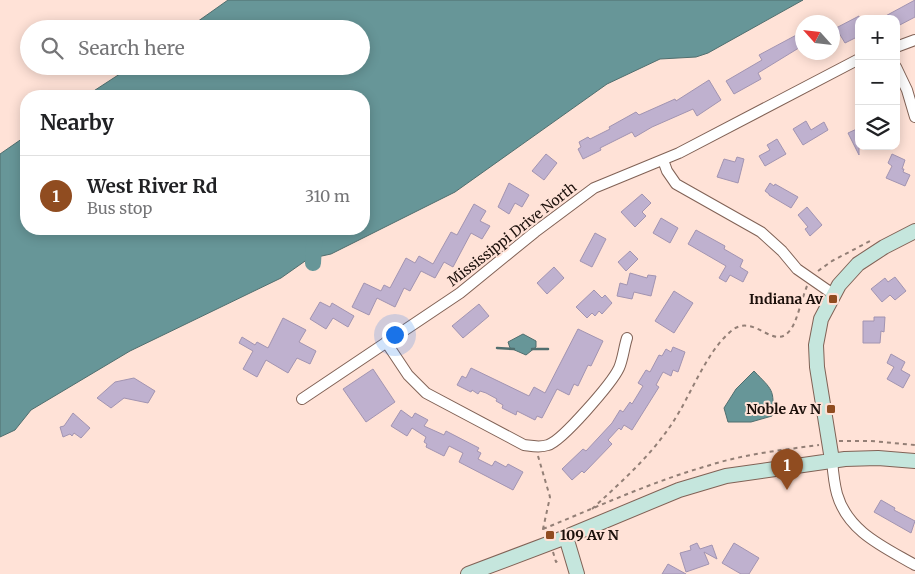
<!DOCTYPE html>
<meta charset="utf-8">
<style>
body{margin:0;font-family:Merriweather,serif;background:#f2f2f2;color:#202124}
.controls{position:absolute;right:15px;top:15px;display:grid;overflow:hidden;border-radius:10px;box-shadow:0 2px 12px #0003}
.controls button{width:45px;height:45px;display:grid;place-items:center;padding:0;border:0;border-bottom:1px solid #e0e0e0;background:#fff;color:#202124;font:25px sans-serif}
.compass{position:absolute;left:795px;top:15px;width:45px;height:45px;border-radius:50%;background:#fff;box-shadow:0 2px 12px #0003;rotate:297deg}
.you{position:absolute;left:394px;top:334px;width:18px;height:18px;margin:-12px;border:4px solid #fff;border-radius:50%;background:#1a73e8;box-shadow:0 0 0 8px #1a73e833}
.badge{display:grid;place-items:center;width:32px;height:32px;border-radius:50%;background:#904c20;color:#fff;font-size:16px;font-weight:700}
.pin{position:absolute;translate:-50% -41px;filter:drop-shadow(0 1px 2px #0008)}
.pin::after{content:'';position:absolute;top:26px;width:18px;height:15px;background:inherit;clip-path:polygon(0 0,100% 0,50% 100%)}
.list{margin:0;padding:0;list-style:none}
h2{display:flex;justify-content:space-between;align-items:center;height:65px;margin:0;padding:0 20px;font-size:21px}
h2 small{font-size:16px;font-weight:400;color:#757577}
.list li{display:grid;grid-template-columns:32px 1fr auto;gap:15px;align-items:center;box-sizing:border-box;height:80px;padding:0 20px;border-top:1px solid #e0e0e0}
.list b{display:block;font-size:19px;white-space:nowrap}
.list p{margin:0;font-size:16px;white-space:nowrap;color:#757577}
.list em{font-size:16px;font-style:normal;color:#757577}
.icon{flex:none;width:28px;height:28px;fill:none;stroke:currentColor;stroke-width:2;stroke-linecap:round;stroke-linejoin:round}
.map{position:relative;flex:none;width:915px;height:574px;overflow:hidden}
.search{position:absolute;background:#fff;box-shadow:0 2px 12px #0003;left:20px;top:20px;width:350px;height:55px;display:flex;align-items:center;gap:12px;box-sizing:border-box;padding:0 18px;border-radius:28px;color:#757577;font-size:19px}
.panel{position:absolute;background:#fff;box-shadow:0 2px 12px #0003;left:20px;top:90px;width:350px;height:145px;border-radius:20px}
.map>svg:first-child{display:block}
</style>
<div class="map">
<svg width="915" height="574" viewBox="0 0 915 574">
<rect width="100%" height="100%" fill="#ffe2d7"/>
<!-- water -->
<path fill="#679698" stroke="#506e6e" d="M228,0h575l-95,53 -12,4 -36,2 -53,25 -152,108 -124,62 -23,5 -27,19 -151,73 -99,59 -16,20 -15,7v-283l26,-18v93h338v-133h-278l46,-30h229v-37h-174z
M523,334l13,7v6l-10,8 -16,-7 -2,-6z
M754,371c18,19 21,18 18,45l-21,6h-23l-4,-14 12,-19z"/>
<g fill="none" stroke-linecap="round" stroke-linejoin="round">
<!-- stream -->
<path stroke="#506e6e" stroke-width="2.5" d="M497,348l17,1
M532,349h16"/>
<!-- river -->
<path stroke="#679698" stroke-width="16" d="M313,263l2,-34"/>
</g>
<!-- building -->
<path fill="#bfb1cf" stroke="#a294b1" d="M915,0v17l-19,10v-8h-16z
M859,16v20l-14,7 -9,-15z
M802,32v14l-44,27 3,6 -27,15 -8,-13 36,-21 -3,-5z
M709,80l12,20 -24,16 -4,-7 -41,18 -17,10 -3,-5 -32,16 1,2 -18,9 -5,-10 3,-2 -2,-5 9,-5 2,2 20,-10 -1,-2 27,-15 3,3 36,-16 1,2z
M806,121l5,9 13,-8 4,8 -25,15 -10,-16z
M859,128v27l-11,-22z
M777,139l9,15 -21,12 -6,-10 11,-6 -3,-5z
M546,154l11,9 -13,17 -12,-9z
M892,154l13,6 -3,9h2l-1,3 7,3 -5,11 -19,-8 6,-12 -4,-3z
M737,157l7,2 -6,24 -21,-6 7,-18 11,3z
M509,183l20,12 -7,12 -7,-4 -6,11 -11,-7z
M770,183l4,3 1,-2 23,13 -7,11 -22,-13v-1l-4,-3z
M642,194l9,9 -9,9 4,4 -11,11 -14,-15z
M474,204l12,7 -6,10 10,5 -8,13 -11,-6 -18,34 -9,-5 -9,16 -14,-7 -11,20 -6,-3 -9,19 -18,-9 -8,17 -17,-8 12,-24 17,8 3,-6 6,3 16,-30 9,5 4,-7 14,8 18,-32 6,3z
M807,207l15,18 -12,11 -5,-7 3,-2 -10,-12z
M661,218l17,10 -8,15 -17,-10z
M696,230l29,16 -1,3 19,11 -3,7 8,5 -5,10 -13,-7 -4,7 -7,-4 7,-12 -38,-22z
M595,233l11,6 -14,28 -12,-6z
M630,251l8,8 -12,12 -8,-9z
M554,267l10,11 -17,16 -10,-11z
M630,273l17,5 1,-3 8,1 -5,20 -17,-4 -2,7 -15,-3 3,-13 7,2z
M895,277l11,14 -11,9 -5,-5 -8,7 -11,-13 14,-11 3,4z
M594,290l8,8 3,-3 7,8 -10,11 -3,-3 -4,5 -3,-3 -5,5 -11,-11z
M674,291l19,12 -19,30 -19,-12z
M320,302l10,5 2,-4 22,13 -6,11 -15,-9 -7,11 -16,-10z
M479,304l10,12 -26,22 -11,-12z
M874,317h11l-1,15 -3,-1 -1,12h-17v-22h11z
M283,318l23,12 -7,12 17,9 -6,13 -13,-6 -9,15 -22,-13 -9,17 -14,-8 10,-18 -14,-8 3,-6 13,8 2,-3 11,6z
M578,329l25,12 -12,25 -3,-1 -10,21 -4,-2 -5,11 -12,-6 -15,29 -5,-2 -2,4 -18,-9 -1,4 -14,-7 1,-3 -7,-4 1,-2 -11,-6 -6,-2 -2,3 -6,-4 -1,2 -14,-7 5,-9 4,2 5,-10 58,28 5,-9 11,6z
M673,347l12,5 -7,20 -5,-2 -2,6 -8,-4 -7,13 3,2 -27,43 -8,-5 -3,5 -2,-2 -11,12 4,4 -28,29 -2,-2 -10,9 -10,-11 21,-20 3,2 26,-28 8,-13 3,2 7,-10 2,2 11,-18 -5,-3 8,-13 4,2 9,-17 3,1 4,-7 5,3z
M891,354l14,8 -4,8 9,5 -7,13 -16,-9 7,-12 -7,-4z
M373,369l22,33 -29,20 -23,-33z
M134,378l21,13 -7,12 -24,-5 -13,10 -14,-10 18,-16z
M401,410l11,8 3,-5 13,7 -4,6 20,9 2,-4 33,17 -2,3 4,2 -3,6 14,7 3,-5 11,6 2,-3 15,8 -10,18 -54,-28 4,-9 -14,-7 -5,10 -18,-9 1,-3 -3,-2 2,-5 -14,-9 -5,8 -16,-10z
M73,413l17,15 -9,10 -7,-5 -2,3 -2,-2 -7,3 -3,-10 4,-1z
M881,500l14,8 -1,2 21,11 -4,12 -37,-21z
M697,543l3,6 12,-4 5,14 -13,-7 5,12 -23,8 -6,-19 11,-3 -1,-4z
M734,543l25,15 -10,16h-8l-19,-11z
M668,564l18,10h-24z"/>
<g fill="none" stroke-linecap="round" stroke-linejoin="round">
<defs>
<path id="street" d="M896,47l19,-7
M896,67l11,23 8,27
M663,160l4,11 9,13 85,48 21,19 15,18 36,25
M386,342l22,33 18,18 98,52c8,1 16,3 24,0 14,-4 64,-62 71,-77 4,-9 5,-21 8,-30
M302,399l158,-106 75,-61 59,-44 85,-35 180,-94
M832,460c1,12 2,23 5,34 11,38 47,53 78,71"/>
<path id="secondary" d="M832,460l-15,-93 -1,-22 5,-26 18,-34 19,-21 26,-17 31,-16
M566,537l11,37
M468,574l98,-37 113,-47 47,-14 119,-17 33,-1 37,3"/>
</defs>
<!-- street casing -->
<use href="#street" stroke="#816256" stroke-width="12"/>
<!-- secondary casing -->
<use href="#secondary" stroke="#816256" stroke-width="16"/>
<!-- path -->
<path stroke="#937f76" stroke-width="2" stroke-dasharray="4 4" stroke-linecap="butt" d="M818,271l14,-10 40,-21
M839,441h32l44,4
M538,456l12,41 -7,32 3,5
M592,509c29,-27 59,-53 81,-87 18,-27 32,-68 57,-90 24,-22 44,22 61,-3 6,-8 11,-31 16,-43
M543,529c54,-22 108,-47 164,-63 37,-12 75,-16 112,-21
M553,552l3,10 4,-3"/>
<!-- street -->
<use href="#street" stroke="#fff" stroke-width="10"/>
<!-- secondary -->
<use href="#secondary" stroke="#c5e6dd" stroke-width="14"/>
</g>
<!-- markers -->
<g fill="#904c20" stroke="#ffe2d7" stroke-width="2">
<rect x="828" y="294" width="10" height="10" rx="2.5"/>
<rect x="826" y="404" width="10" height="10" rx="2.5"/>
<rect x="545" y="530" width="10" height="10" rx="2.5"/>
</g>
<g text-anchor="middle" stroke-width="4" stroke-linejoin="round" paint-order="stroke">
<!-- street labels -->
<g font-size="14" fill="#1c100b" stroke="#ffe2d7">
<text transform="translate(512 234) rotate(-38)" y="5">Mississippi Drive North</text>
</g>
<!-- poi labels -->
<g font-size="14" font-weight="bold" fill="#1c100b" stroke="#ffe2d7" text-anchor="end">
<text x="823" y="304">Indiana Av</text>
<text x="821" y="414">Noble Av N</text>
<text x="560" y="540" text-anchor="start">109 Av N</text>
</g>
</g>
</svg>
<div class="controls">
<button>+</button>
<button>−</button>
<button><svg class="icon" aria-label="layers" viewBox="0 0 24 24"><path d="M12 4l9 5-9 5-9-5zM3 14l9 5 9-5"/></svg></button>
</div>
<svg class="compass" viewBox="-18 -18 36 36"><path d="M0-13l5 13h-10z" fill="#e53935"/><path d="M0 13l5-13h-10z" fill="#757577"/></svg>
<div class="you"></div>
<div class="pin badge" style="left:787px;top:490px">1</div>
<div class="search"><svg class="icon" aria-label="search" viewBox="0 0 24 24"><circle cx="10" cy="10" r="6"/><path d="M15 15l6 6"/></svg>Search here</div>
<section class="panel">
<h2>Nearby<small></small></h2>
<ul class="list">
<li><span class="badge">1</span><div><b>West River Rd</b><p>Bus stop</p></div><em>310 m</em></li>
</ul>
</section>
</div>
